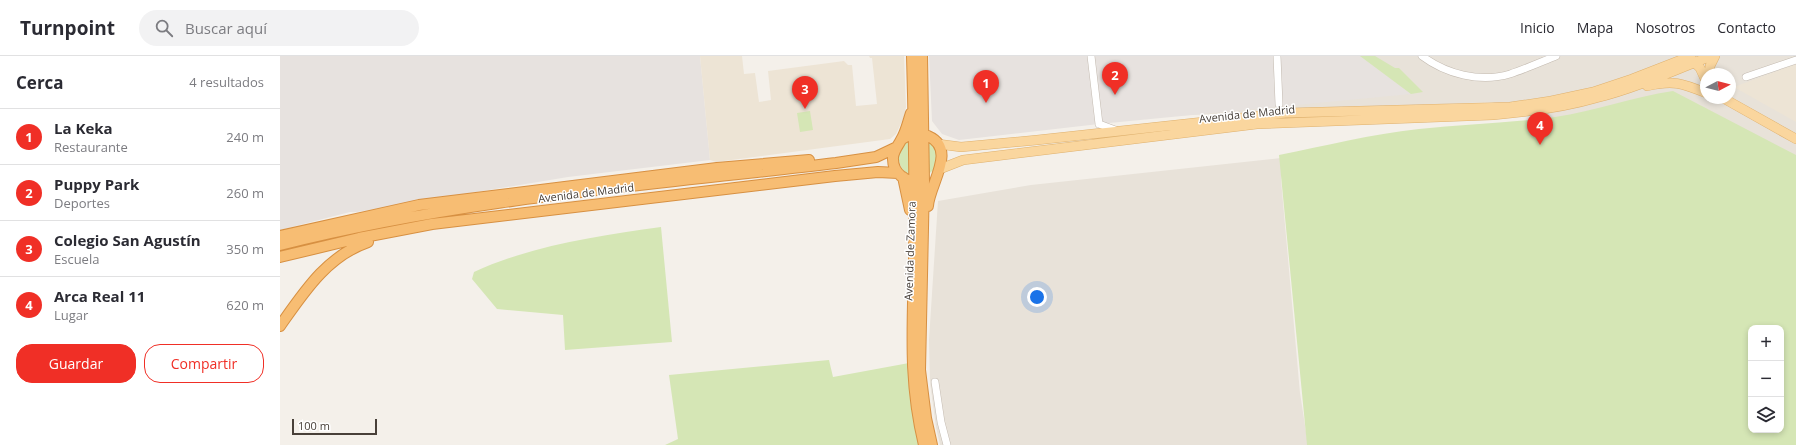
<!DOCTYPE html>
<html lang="es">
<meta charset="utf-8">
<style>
body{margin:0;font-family:"Open Sans",sans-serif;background:#f2f2f3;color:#2b2b33}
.controls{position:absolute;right:12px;bottom:12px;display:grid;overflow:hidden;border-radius:8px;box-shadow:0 2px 6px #0003}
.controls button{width:36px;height:36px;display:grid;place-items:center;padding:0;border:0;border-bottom:1px solid #e1e1e2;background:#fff;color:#2b2b33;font:20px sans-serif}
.compass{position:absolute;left:1420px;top:12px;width:36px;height:36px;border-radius:50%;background:#fff;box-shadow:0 2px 6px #0003;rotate:83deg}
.scale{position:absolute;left:12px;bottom:10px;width:85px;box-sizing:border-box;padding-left:4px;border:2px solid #484039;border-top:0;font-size:11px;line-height:14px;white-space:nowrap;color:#484039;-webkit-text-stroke:3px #fff;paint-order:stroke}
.you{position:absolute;left:757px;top:241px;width:14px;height:14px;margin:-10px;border:3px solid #fff;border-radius:50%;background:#1a73e8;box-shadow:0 0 0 6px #1a73e833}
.badge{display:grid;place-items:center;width:26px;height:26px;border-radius:50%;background:#f02f26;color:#fff;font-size:13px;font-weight:700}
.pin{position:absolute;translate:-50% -33px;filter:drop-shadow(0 1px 2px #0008)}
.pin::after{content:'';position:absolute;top:21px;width:14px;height:12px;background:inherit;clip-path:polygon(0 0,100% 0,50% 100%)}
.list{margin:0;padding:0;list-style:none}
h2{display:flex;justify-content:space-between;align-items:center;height:52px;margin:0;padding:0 16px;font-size:17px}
h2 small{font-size:13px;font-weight:400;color:#7c7c81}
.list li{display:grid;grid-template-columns:26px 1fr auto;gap:12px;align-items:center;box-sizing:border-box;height:56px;padding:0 16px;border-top:1px solid #e1e1e2}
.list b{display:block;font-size:15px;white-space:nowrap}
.list p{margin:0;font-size:13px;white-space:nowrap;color:#7c7c81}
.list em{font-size:13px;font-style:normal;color:#7c7c81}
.actions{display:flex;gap:8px;padding:12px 16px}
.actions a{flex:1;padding:9px 0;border:1px solid #f02f26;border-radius:16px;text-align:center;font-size:14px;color:#f02f26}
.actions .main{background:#f02f26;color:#fff}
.icon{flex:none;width:22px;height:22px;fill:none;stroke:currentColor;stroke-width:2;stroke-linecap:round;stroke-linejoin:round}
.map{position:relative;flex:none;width:1516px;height:389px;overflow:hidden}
header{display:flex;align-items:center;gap:24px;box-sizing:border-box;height:56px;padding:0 20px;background:#fff;border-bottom:1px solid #e1e1e2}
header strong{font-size:19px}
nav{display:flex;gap:22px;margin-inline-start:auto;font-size:14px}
.search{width:280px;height:36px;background:#f2f2f3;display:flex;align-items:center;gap:10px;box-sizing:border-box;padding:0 14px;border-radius:22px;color:#7c7c81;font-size:15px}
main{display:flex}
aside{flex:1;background:#fff}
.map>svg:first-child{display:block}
</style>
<header>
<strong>Turnpoint</strong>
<div class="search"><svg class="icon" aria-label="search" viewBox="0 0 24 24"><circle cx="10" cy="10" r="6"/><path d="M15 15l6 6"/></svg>Buscar aquí</div>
<nav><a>Inicio</a><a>Mapa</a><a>Nosotros</a><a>Contacto</a></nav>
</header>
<main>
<aside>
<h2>Cerca<small>4 resultados</small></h2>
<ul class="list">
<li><span class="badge">1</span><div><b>La Keka</b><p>Restaurante</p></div><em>240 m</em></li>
<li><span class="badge">2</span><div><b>Puppy Park</b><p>Deportes</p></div><em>260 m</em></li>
<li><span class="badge">3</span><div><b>Colegio San Agustín</b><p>Escuela</p></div><em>350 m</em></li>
<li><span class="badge">4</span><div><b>Arca Real 11</b><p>Lugar</p></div><em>620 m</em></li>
</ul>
<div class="actions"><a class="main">Guardar</a><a>Compartir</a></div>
</aside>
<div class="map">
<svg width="1516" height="389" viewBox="0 0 1516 389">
<rect width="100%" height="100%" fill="#f4f0ea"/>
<!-- residential -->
<path fill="#e8e2d9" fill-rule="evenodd" d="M816,0h700v125l-304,-79 -348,15zM1426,18h24v24h-24z
M1001,102v22l19,213 8,52h-368l-4,-18 -6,-45 -1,-42 9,-139 93,-16z"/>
<!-- industrial -->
<path fill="#e7e2df" d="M0,0h420l10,104 -142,17 -211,35h-7l-70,18z
M649,0h431l51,38 -312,30 -140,16 -17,-6 -10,-13z"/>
<!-- education -->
<path fill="#ede4d5" d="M420,0h42l2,18 11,-1 4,29 12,-2 -3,-29 76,-10 4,4h4l4,41 21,-2 -5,-46h-2l-1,-2h35l2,51 -2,10 -8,17 -6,5 -174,23 -6,-2z
M1516,8v58l-62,-35z"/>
<!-- green -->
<path fill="#d5e6b5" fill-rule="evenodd" d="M1080,0h15l20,12h4l24,24 -12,2z
M1393,35l123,64v290h-489l-28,-290c46,-9 92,-21 140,-26 45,-5 91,-6 136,-12 40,-6 78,-20 118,-26zM1471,272h30v102h-30z
M530,55l3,19 -13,2 -3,-19z
M646,84l4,2 8,10 -2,16 -10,8z
M630,85l2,36c-15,-7 -20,-29 -2,-36z
M381,171l11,115 -107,8 -2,-35 -66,-6 -25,-30 2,-7c59,-27 124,-36 187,-45z
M549,304l4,17 76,-14 11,82h-255l13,-6 -9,-64z"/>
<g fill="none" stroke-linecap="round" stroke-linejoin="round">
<defs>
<path id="minor" d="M811,0l8,68
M997,0l2,48
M1142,0c24,18 58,27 88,18 15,-5 31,-12 46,-18
M1466,21l50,-17
M819,68l19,7
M655,326l6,40 6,23"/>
<path id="major" d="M1412,4l8,8 6,13
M1429,18l1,-8 5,-10
M1367,30c26,-6 35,-3 59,7
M1443,42l73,41
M658,88l23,3 76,-7 248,-27 225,-6 41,-6 42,-9 39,-13 59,-23
M660,113l23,-9 294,-36 236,-9c35,-3 69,-7 103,-17 40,-10 77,-27 115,-42"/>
<path id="highway" d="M632,0c2,68 3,135 2,203 -1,66 -6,121 10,186
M642,0l2,125 -4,189 6,48 6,27
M631,57c-3,9 -5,19 -10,27 -3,6 -7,10 -8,17 -1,16 13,26 27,25
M622,83c8,-5 16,-7 26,-3 30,13 1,49 0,70
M623,121l7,33
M0,180l139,-31 298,-37 92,-8
M0,189c182,-46 370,-60 556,-82l40,-6 19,-9
M0,201l79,-19 73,-14 403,-48 43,-4 20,1
M0,270c24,-34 47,-70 88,-84"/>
</defs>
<!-- minor casing -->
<use href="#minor" stroke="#c3bab0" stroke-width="8"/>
<!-- major casing -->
<use href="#major" stroke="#dfb16e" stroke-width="10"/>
<!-- highway casing -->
<use href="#highway" stroke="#d79042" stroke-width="12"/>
<!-- minor -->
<use href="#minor" stroke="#fff" stroke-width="7"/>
<!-- major -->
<use href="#major" stroke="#fad69e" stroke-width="9"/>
<!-- highway -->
<use href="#highway" stroke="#f7bd73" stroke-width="10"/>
</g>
<g text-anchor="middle" stroke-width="3" stroke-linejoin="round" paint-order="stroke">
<!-- street labels -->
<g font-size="11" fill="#484039" stroke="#fff">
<text transform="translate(967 58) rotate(-6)" y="4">Avenida de Madrid</text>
<text transform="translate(306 137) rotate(-7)" y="4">Avenida de Madrid</text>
<text transform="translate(630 195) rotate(-88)" y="4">Avenida de Zamora</text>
</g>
</g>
</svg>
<div class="controls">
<button>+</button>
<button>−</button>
<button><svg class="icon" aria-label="layers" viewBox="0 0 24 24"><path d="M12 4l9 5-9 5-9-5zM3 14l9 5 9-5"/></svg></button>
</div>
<svg class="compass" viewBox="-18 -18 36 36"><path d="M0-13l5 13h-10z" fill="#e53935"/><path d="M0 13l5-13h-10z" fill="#7c7c81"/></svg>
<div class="scale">100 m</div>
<div class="you"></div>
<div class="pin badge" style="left:706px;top:47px">1</div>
<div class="pin badge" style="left:835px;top:39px">2</div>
<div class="pin badge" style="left:525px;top:53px">3</div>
<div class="pin badge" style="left:1260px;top:89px">4</div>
</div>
</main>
